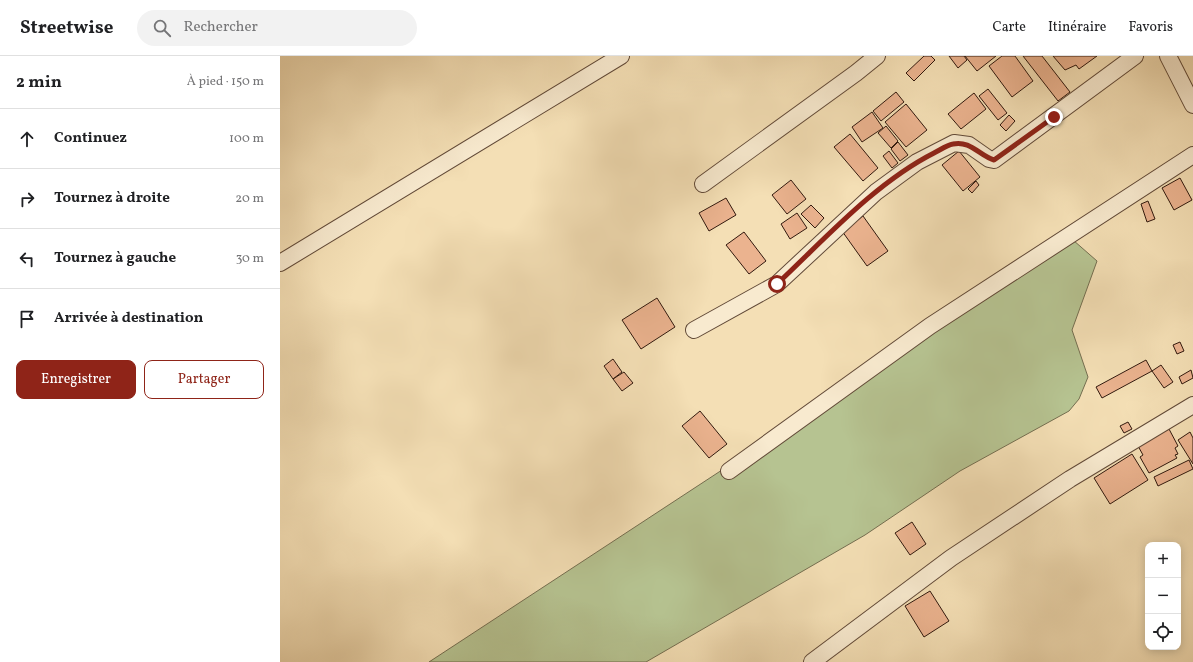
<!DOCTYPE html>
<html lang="fr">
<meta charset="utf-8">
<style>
body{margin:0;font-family:Vollkorn,serif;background:#f2f2f2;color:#202124}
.controls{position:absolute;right:12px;bottom:12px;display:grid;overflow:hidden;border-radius:8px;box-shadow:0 2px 10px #0003}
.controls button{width:36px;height:36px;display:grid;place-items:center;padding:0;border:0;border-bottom:1px solid #e0e0e0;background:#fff;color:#202124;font:20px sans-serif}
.stop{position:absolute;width:12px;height:12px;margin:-9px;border:3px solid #8f2418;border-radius:50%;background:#fff}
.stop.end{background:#8f2418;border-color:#fff;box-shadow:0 1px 4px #0008}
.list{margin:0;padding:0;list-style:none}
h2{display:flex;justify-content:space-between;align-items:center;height:52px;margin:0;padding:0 16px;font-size:17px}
h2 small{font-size:13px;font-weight:400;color:#757577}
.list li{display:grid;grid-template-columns:26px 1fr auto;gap:12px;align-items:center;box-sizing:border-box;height:60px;padding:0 16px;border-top:1px solid #e0e0e0}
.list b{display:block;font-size:15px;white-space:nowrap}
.list em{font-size:13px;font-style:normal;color:#757577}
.actions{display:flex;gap:8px;padding:12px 16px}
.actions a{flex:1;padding:9px 0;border:1px solid #8f2418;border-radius:8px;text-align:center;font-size:14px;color:#8f2418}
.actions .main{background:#8f2418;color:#fff}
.icon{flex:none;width:22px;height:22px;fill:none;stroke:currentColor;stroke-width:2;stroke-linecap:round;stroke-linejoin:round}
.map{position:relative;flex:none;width:913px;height:606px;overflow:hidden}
header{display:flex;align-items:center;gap:24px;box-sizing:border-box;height:56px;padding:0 20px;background:#fff;border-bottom:1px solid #e0e0e0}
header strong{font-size:19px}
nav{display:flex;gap:22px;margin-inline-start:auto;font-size:14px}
.search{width:280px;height:36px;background:#f2f2f2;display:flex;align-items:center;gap:10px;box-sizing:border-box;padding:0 14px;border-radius:22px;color:#757577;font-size:15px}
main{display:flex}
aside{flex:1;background:#fff}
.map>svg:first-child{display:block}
</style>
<header>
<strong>Streetwise</strong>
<div class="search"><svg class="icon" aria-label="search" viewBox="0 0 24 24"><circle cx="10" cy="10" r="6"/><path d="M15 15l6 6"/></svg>Rechercher</div>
<nav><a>Carte</a><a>Itinéraire</a><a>Favoris</a></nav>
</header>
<main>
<aside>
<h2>2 min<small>À pied · 150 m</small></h2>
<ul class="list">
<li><svg class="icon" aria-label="ahead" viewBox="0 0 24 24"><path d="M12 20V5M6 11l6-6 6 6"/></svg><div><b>Continuez</b></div><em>100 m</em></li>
<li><svg class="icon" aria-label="right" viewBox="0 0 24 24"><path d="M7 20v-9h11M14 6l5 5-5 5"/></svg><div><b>Tournez à droite</b></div><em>20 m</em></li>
<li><svg class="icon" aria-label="left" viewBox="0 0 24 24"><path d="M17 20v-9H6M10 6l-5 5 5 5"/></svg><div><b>Tournez à gauche</b></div><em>30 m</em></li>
<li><svg class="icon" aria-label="arrive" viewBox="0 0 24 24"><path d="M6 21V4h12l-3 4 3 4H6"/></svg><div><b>Arrivée à destination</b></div></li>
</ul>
<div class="actions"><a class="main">Enregistrer</a><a>Partager</a></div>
</aside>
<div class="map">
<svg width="913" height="606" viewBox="0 0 913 606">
<rect width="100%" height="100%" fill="#f4dfb5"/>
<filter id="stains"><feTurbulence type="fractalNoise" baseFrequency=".005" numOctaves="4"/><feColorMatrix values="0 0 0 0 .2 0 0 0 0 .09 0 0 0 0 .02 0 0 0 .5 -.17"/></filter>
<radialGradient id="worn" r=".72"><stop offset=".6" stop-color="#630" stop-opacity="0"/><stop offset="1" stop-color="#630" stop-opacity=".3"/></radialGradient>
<!-- green -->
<path fill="#b6c391" stroke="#746e50" d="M793,184l24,21 -25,69 16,47 -9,22 -10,12 -109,60 -95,64 -219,127h-217z"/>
<!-- building -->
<path fill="#ebb38f" stroke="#31190e" d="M644,0h7l4,4 -21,21 -8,-8z
M669,0h15l3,4 -9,8z
M685,0h31l-19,15z
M722,0h13l18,25 -21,16 -23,-31z
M743,0h19l28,36 -12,9z
M773,0h44l-18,13 -3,-4 -11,5z
M708,33l19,24 -9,7 -19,-24z
M616,36l8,10 -23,19 -8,-10z
M694,37l12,16 -25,20 -13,-15z
M626,48l21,26 -21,17 -21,-25z
M592,56l11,16 -21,14 -10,-15z
M729,59l6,6 -9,10 -6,-6z
M606,70l12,15 -7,7 -13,-15z
M570,78l28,34 -15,13 -29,-34z
M618,86l10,13 -8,6 -9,-12z
M609,95l9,12 -6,5 -9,-12z
M679,95l21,26 -17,14 -21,-26z
M900,122l12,22 -18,10 -12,-22z
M511,124l15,19 -19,15 -15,-19z
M696,125l3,4 -7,8 -4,-4z
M446,142l10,17 -27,16 -10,-18z
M868,145l7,18 -8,3 -6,-18z
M531,149l13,13 -9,10 -14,-14z
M517,157l10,15 -17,11 -9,-15z
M583,160l25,35 -21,15 -25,-35z
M464,176l22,29 -17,13 -23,-29z
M377,242l18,29 -34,22 -19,-29z
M900,286l4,9 -7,3 -4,-9z
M333,303l9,13 -9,7 -9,-13z
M866,304l6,11 -50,27 -6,-11z
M881,309l12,17 -9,6 -12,-17z
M911,314l2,8 -11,6 -3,-7z
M344,316l9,11 -11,8 -9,-12z
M420,355l27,33 -18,14 -27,-32z
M848,366l4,7 -8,4 -4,-7z
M889,373l9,17 -3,2 3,6 -3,1 2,3 -28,15 -9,-16 3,-2 -5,-9z
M910,376l3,6v26l-15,-24z
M852,398l16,26 -38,24 -16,-26z
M909,404l4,9 -35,17 -4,-9z
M632,466l14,22 -16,11 -15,-22z
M650,535l19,30 -25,16 -19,-31z"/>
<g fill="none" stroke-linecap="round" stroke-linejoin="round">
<defs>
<path id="minor" d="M888,0l25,49
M423,128l153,-111 21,-17
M0,207l341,-207
M414,274l83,-46 99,-92 41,-30 37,-19 15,2 20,14 5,1 141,-104
M449,415l201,-145 263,-171
M532,606l139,-104 119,-79 123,-74"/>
</defs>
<!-- minor casing -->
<use href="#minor" stroke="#624a38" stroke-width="18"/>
<!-- minor -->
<use href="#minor" stroke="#f8eacf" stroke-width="16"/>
</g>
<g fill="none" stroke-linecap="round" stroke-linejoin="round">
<!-- route -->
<path stroke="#8f2418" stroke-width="5" d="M497,228c48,-45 98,-101 157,-131 6,-3 13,-8 19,-9 17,-4 27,12 41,16l60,-43"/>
</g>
<rect width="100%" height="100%" filter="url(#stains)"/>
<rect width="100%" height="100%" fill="url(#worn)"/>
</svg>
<div class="controls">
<button>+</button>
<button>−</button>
<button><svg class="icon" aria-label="locate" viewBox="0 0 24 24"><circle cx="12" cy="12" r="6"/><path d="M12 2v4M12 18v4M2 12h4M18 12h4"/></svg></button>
</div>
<div class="stop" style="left:497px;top:228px"></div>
<div class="stop end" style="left:774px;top:61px"></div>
</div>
</main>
